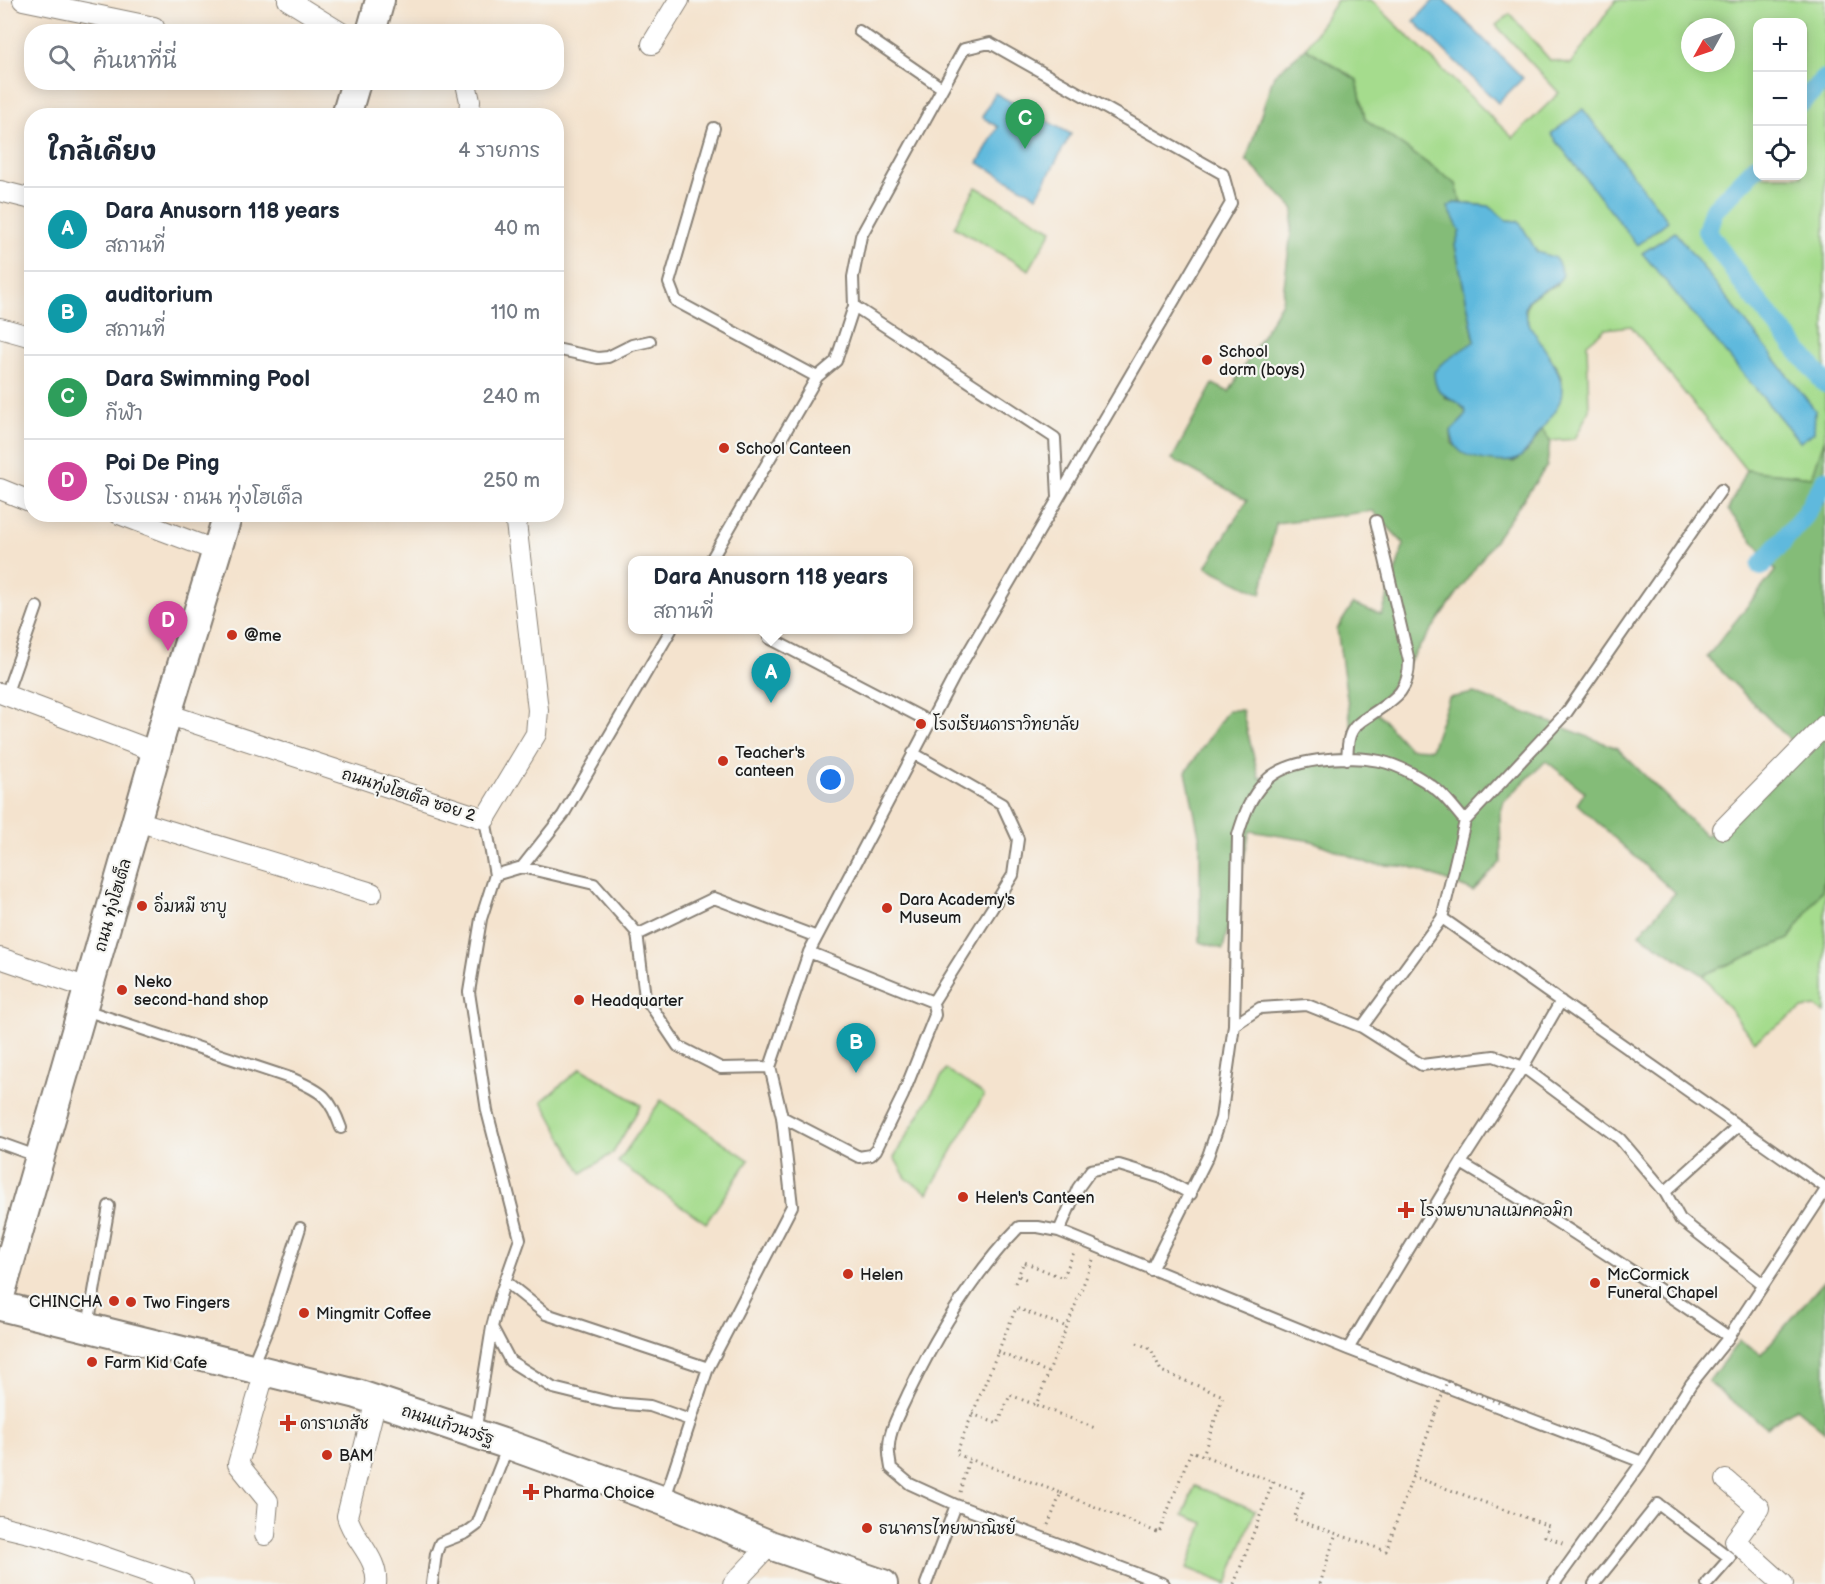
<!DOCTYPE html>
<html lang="th">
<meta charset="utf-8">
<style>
body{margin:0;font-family:"Balsamiq Sans","Playpen Sans Thai",sans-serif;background:#f2f2f3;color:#1f2937}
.controls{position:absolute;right:18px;top:18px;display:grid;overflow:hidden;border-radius:12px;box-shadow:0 3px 15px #0003}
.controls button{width:54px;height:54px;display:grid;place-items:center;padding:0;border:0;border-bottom:2px solid #e0e1e3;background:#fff;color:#1f2937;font:30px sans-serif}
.compass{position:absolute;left:1681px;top:18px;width:54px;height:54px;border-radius:50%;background:#fff;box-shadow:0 3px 15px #0003;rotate:230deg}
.you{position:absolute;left:831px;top:780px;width:21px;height:21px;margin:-15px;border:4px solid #fff;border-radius:50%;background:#1a73e8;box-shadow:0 0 0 9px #1a73e833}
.badge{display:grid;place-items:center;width:39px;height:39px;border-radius:50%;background:#c8321e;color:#fff;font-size:20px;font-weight:700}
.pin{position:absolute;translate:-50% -50px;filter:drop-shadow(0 2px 3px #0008)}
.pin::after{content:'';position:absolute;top:32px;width:21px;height:18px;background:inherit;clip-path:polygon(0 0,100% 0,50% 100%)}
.popup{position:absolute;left:628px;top:556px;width:285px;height:78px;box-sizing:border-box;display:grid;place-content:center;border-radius:12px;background:#fff;filter:drop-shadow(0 2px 4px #0005);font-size:20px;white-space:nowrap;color:#747a83}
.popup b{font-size:22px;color:#1f2937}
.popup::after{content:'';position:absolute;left:50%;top:100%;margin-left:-12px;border:12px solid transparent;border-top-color:#fff}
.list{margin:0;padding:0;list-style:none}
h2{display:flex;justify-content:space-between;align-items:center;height:78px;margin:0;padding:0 24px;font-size:26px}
h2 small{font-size:20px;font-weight:400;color:#747a83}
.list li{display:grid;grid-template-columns:39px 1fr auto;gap:18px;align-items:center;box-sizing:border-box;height:84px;padding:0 24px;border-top:2px solid #e0e1e3}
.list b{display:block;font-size:22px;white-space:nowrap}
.list p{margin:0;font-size:20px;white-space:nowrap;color:#747a83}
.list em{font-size:20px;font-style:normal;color:#747a83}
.icon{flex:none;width:33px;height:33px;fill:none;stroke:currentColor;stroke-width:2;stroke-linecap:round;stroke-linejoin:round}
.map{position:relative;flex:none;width:1825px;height:1584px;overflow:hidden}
.search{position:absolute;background:#fff;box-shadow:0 3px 15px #0003;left:24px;top:24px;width:540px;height:66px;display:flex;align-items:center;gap:15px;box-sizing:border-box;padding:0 21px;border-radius:24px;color:#747a83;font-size:22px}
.panel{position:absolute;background:#fff;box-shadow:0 3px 15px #0003;left:24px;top:108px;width:540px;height:414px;border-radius:24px}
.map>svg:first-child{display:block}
</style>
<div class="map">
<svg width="1825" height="1584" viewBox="0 0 1825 1584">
<rect width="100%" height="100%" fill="#f6f6f2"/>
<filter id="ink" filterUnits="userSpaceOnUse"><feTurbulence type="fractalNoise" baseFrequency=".0167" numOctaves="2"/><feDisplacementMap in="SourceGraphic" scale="12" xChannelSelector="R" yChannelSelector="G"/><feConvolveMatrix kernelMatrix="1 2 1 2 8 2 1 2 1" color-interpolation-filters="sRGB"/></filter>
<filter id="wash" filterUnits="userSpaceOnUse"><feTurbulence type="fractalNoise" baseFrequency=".008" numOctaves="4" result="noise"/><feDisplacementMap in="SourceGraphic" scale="24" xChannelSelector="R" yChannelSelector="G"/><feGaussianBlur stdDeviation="1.35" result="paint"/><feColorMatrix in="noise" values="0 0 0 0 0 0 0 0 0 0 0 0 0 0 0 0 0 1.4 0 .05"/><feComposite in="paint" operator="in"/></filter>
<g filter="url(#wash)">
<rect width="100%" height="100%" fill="#f4e3ce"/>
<!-- green -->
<path fill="#a5dc8d" stroke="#607c54" stroke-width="1.5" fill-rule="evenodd" d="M1337,0h34l142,138 46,-45 -63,-68 14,-11 40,46 21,4 45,-64h209v439l-13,38 -66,-7 -115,-144 -26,3 -18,15 2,66 -14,29 -25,2 -8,-12c10,-14 20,-27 20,-46 -1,-24 -49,-59 -33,-82 5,-8 19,-12 28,-16l-12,-30 -8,-3 -20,-31 -11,-1 -17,-14 -28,-3 -5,-19 -91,-65 -8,-39 -51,-32zM1758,22h44v154h-44zM1690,27h36v36h-36z
M976,187l76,43 -23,40 -75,-43z
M1825,873v140l-9,-6 -14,2 -48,32 -51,-66 86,-36 33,-49z
M581,1068l60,37 -28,48 -31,20 -40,-72z
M946,1069l38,26 -56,98 -22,-15 -12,-21z
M661,1100l88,60 -43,63 -88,-61z
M1195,1486l60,24 -28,74 -40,-16 17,-45 -21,-8z"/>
<!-- forest -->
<path fill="#84bc78" stroke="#506c4a" stroke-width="1.5" d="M1306,48l51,32 8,39 91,65 5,19h-7l-6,4 12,24 -5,14 20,97 -31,55 14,5 8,10 -2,6 -13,13 1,12 11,10 51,9 13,-10 15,-23 8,12 -3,25 -172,244 34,38 22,1 18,-51 25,-5 143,55 89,88 89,-91 -88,-88 69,-87 -48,-60 18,-40 66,7 13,-38v434l-3,17 -33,49 -86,36 -64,-41 36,-41 -98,-89 8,-12 -39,-31 -42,40 -4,14 1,47 -28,29 -62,-24 -41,-3 -58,-23 -62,-10 -27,118 -23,-7v-102l-14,-68 42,-62h14l17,68 96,-25 -18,-124 16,-25 29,11 22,-71 -31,-33 -97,12 -15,71 -55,-27 41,-67 -75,-41 41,-75 16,8 53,-90 12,-93 -48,-49 28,-85z
M1825,1280v152l-29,-24 -30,19 -58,-45 31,-41 22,13z"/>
<!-- water -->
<path fill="#5fb9dd" stroke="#3e6a7c" stroke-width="1.5" d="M1434,0h10l79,78 -25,25 -84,-82z
M995,93l76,41 -34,62 -59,-33 20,-36 -16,-10z
M1583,109l85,112 -31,24 -86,-111z
M1454,203l35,3 17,14 11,1 5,5 15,26 19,6 7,16c-6,18 -37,15 -38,36 0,9 6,18 11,25 12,21 35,45 22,71 -6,10 -14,20 -21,30 -16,26 -21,28 -52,24 -20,-4 -31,-7 -34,-29l13,-13 2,-6c-10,-19 -32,-10 -32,-40l7,-8 34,-23 -20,-96 5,-14 -12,-24z
M1675,232l140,178 -1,22 -14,10 -158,-189z"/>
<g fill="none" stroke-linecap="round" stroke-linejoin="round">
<!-- canal -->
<path stroke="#5fb9dd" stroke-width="20" d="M1802,102l23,-23
M1758,165l-45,46 -6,20 37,54 81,98
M1761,566l44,-51 20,-34"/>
</g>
</g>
<g filter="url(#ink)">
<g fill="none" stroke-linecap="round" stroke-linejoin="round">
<defs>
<path id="lane" d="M859,31l83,57
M714,128l-45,155 7,18 141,76
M854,306l201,132 3,59
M556,349l42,9 10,-1 24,-12 18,-4
M769,638l161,84
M6,695l31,-88
M913,753l89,51 16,35 -5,36 -80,127
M1347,759c1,-9 0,-20 5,-28 3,-5 9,-10 14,-13 26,-18 43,-23 43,-57l-33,-140
M485,819l10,56 -14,44 -12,73 18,119 33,128 -19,54 -9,34 18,34 43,27 61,15 36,3 40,14
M522,867l41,-52 108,-185
M495,875l27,-8 72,17 43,49 8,64 33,49 43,22 49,-1
M1442,918l383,269
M637,935l77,-37 103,39
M82,1009l211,70c30,13 37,18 48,49
M1234,1025l4,-190c6,-20 12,-38 27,-53 23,-25 84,-27 115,-21 19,4 42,17 57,29 11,9 19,21 28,31
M1362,1027l80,-109 23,-97 102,-109 154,-222
M782,1117l77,40 12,-2 5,-5 27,-55 32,-80 -2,-13 -124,-50
M0,1143l39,14
M1461,1163c91,54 180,113 268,174
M1665,1192l73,-66
M1059,1231l19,-43 13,-18 28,-5 43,13 29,16
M1151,1270l57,-114 13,-38 13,-93 26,-17 47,-3 55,22 60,38 72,-9 29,11 97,72 45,53 15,27 83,65
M505,1281l41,33 162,54
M88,1326l21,-120
M1348,1349l113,-186 62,-96 38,-66
M251,1368l19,-45 30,-95
M475,1433l17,-106
M664,1501l44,-133 84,-162 -10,-89 -12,-50 39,-115 146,-277 276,-472 -8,-29 -233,-131 -26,6 -103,187 -8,41 1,29 -18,55 -19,16 -106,183
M432,1584l4,-30 4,-11 26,-10 11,-8 31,-79
M926,1584l30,-79
M1164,1584l-208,-79 -46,-21 -19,-16c-1,-7 -3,-15 -2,-23 1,-17 12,-35 19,-51 29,-60 64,-119 111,-167h19l21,4 289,118 294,113
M1554,1584l88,-122 49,-78 38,-47 96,-146
M1594,1584l64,-80 72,54 -23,26"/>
<path id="street" d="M23,0l131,27
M288,0l52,32
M652,44l27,-44
M467,88l3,13 -1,15
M0,191l32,8
M0,328l32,9
M0,489l32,13
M119,514l98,37
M0,693l156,59
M167,714l318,105 51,-85 2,-24 -23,-196
M137,821l235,72
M1723,829l102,-104
M0,958l88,30
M265,1371l-27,93 30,37 -3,34
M1726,1480l33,28 -24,33 48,43
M0,1526l46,11 137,47
M376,1584c3,-26 -23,-44 -29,-68l29,-116
M733,1584l37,-39"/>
<path id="secondary" d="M371,32l9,-32
M346,116l10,-34
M0,1296l167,-582 61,-200
M0,1306l357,88 152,51 155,56 106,44 113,39"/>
</defs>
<!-- lane casing -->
<use href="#lane" stroke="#888075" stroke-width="14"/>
<!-- street casing -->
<use href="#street" stroke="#888075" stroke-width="22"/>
<!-- secondary casing -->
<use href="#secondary" stroke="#888075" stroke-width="32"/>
<!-- path -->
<path stroke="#888075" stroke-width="3" stroke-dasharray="1.5 4.5" stroke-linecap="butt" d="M1093,1260l-57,145 59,23
M1019,1276l9,4
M1015,1283l9,-21 39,16 12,-28
M1137,1343l14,6 10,22 62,25 -20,59
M997,1352l51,20
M972,1414l26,10 12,-29 26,10
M1412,1476l137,50 -4,10 20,8
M960,1492l9,-33
M1061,1493l98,40 32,-82 112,42 -9,26 92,32 49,-137
M1048,1525l13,-32 -105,-39 60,-146 51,19
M1234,1584l39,-102
M1320,1584l16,-51"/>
<!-- lane -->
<use href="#lane" stroke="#fff" stroke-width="10"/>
<!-- street -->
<use href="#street" stroke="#fff" stroke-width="20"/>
<!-- secondary -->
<use href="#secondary" stroke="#fff" stroke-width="28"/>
<!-- path-bridge -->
<path stroke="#888075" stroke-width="3" stroke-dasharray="1.5 4.5" stroke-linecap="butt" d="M1435,1414l12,-33 55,23 2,-7"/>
</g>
</g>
<!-- markers -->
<g fill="#c8321e" stroke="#f6f6f2" stroke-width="2">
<circle cx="1207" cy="360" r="6"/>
<circle cx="724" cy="448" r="6"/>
<circle cx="232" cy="635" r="6"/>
<circle cx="921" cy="724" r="6"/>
<circle cx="723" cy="761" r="6"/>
<circle cx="142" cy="906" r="6"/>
<circle cx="887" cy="908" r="6"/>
<circle cx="122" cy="990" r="6"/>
<circle cx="579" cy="1000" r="6"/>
<circle cx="963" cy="1197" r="6"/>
<path d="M1403 1201h6v6h6v6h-6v6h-6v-6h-6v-6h6z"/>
<circle cx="848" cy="1274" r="6"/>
<circle cx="1595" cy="1283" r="6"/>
<circle cx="114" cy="1301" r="6"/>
<circle cx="131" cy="1302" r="6"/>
<circle cx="304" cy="1313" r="6"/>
<circle cx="92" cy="1362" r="6"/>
<path d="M285 1414h6v6h6v6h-6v6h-6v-6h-6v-6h6z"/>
<circle cx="327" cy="1455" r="6"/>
<path d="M528 1483h6v6h6v6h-6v6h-6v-6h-6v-6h6z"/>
<circle cx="867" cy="1528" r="6"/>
</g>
<g text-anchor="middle" stroke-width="4.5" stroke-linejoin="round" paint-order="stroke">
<!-- poi labels -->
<g font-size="16" fill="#1c1c1c" stroke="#f6f6f2" text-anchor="start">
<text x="1219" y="357">School<tspan x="1219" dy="18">dorm (boys)</tspan></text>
<text x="736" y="454">School Canteen</text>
<text x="244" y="641">@me</text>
<text x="933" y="730">โรงเรียนดาราวิทยาลัย</text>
<text x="735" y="758">Teacher's<tspan x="735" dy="18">canteen</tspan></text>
<text x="899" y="905">Dara Academy's<tspan x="899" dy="18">Museum</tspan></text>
<text x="154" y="912">อิ่มหมี ชาบู</text>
<text x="134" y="987">Neko<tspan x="134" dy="18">second-hand shop</tspan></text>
<text x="591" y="1006">Headquarter</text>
<text x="975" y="1203">Helen's Canteen</text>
<text x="1420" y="1216">โรงพยาบาลแมคคอมิก</text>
<text x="860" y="1280">Helen</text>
<text x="1607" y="1280">McCormick<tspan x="1607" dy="18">Funeral Chapel</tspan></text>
<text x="102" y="1307" text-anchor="end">CHINCHA</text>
<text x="143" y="1308">Two Fingers</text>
<text x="316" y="1319">Mingmitr Coffee</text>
<text x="104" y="1368">Farm Kid Cafe</text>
<text x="300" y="1429">ดาราเภสัช</text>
<text x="339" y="1461">BAM</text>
<text x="543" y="1498">Pharma Choice</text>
<text x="879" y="1534">ธนาคารไทยพาณิชย์</text>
</g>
<!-- street labels -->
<g font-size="16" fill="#1c1c1c" stroke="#f6f6f2">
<text transform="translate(409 794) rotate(18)" y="6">ถนนทุ่งโฮเต็ล ซอย 2</text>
<text transform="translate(112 905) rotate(-74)" y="6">ถนน ทุ่งโฮเต็ล</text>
<text transform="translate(448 1424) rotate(18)" y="6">ถนนแก้วนวรัฐ</text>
</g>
</g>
</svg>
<div class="controls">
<button>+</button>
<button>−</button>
<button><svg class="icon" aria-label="locate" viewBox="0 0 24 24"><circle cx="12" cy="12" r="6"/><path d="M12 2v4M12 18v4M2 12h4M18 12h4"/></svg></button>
</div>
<svg class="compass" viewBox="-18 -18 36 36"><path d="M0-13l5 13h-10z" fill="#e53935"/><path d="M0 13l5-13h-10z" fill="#747a83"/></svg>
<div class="you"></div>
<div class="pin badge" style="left:771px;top:703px;background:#0f9aa8">A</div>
<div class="popup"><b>Dara Anusorn 118 years</b>สถานที่</div>
<div class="pin badge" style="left:856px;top:1073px;background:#0f9aa8">B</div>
<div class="pin badge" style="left:1025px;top:149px;background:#2e9e5b">C</div>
<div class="pin badge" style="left:168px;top:651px;background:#d1479c">D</div>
<div class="search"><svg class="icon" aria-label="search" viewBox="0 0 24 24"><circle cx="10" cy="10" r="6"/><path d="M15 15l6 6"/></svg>ค้นหาที่นี่</div>
<section class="panel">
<h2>ใกล้เคียง<small>4 รายการ</small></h2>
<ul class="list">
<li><span class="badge" style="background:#0f9aa8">A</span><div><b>Dara Anusorn 118 years</b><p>สถานที่</p></div><em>40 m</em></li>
<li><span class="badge" style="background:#0f9aa8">B</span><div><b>auditorium</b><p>สถานที่</p></div><em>110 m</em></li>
<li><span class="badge" style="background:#2e9e5b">C</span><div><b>Dara Swimming Pool</b><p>กีฬา</p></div><em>240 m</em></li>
<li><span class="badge" style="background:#d1479c">D</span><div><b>Poi De Ping</b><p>โรงแรม · ถนน ทุ่งโฮเต็ล</p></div><em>250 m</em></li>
</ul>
</section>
</div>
